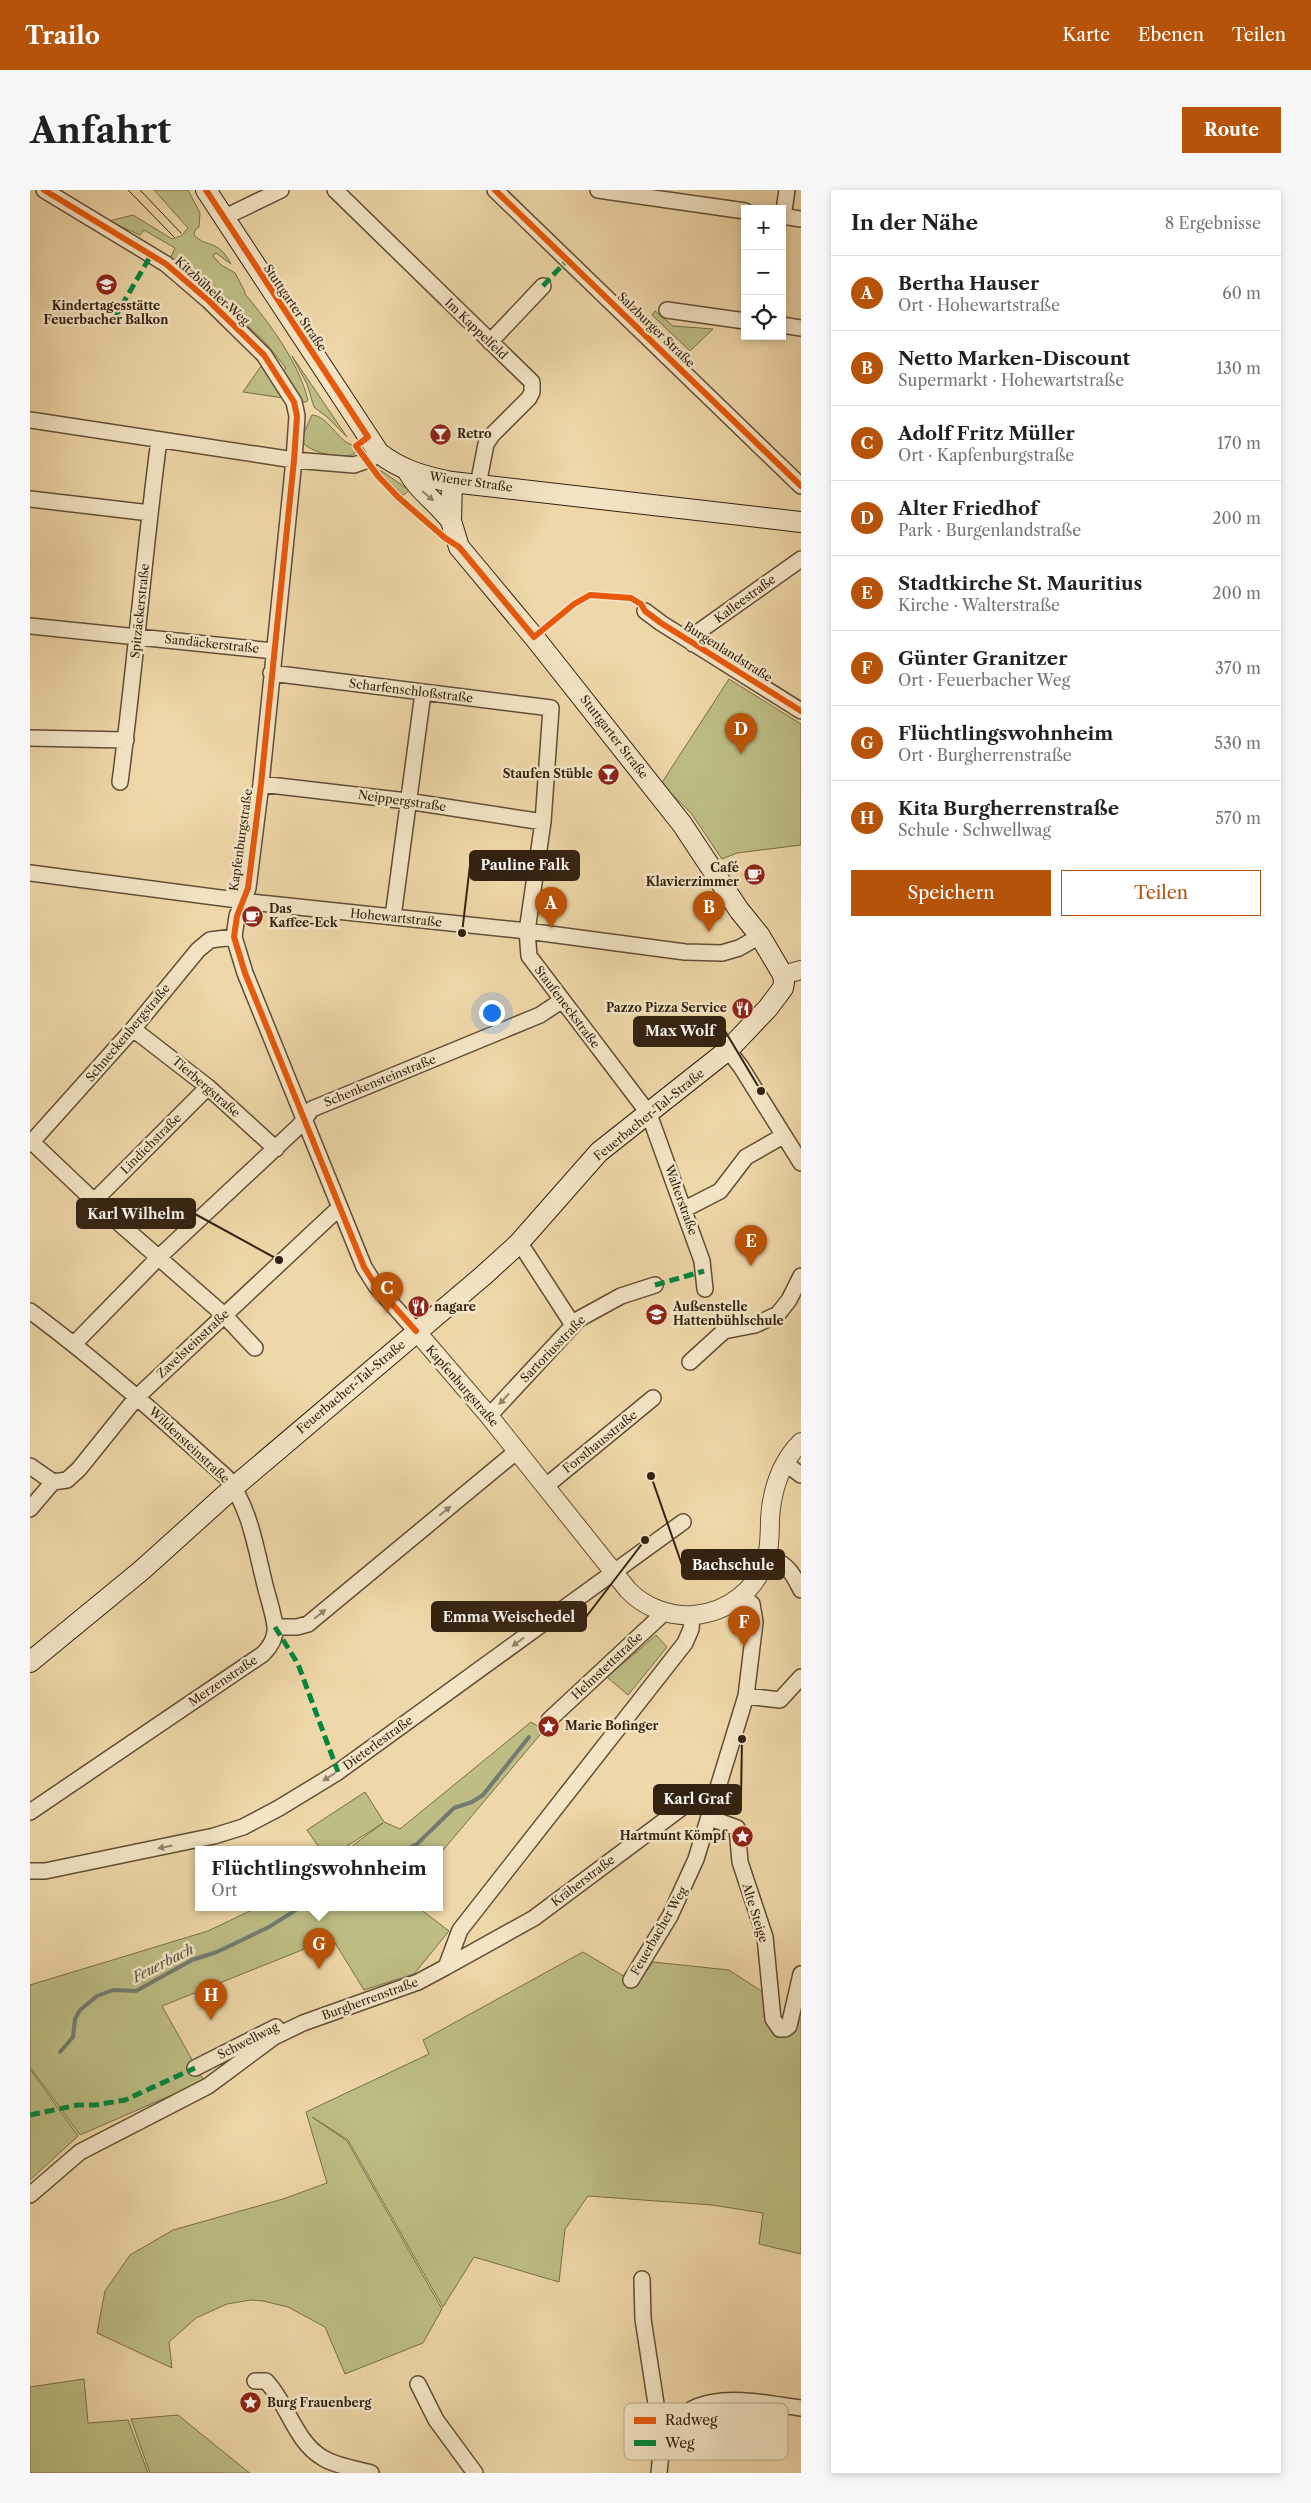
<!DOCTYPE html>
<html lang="de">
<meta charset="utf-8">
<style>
body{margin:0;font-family:"Libre Caslon Text",serif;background:#f6f6f6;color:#222}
.controls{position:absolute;right:15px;top:15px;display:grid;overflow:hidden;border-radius:0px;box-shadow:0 2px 8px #0003}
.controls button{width:45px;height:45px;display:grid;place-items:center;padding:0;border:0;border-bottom:1px solid #e0e0e0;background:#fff;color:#222;font:25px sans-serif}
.you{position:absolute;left:461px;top:822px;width:18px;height:18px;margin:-12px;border:4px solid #fff;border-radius:50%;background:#1a73e8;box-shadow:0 0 0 8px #1a73e833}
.badge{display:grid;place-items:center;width:32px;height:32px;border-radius:50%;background:#b45309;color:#fff;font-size:16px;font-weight:700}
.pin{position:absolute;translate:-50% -41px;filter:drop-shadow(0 1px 2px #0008)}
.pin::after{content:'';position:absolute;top:26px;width:18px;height:15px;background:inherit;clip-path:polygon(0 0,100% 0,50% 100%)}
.popup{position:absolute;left:165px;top:1656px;width:248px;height:65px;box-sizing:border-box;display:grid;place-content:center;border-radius:0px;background:#fff;filter:drop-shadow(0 1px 4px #0005);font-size:16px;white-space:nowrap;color:#767676}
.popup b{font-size:19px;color:#222}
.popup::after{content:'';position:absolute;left:50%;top:100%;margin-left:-10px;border:10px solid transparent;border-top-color:#fff}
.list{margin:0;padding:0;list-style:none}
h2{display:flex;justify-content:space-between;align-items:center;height:65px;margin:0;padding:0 20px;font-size:21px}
h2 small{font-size:16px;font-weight:400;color:#767676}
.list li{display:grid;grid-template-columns:32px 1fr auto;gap:15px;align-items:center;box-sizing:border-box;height:75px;padding:0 20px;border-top:1px solid #e0e0e0}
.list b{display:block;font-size:19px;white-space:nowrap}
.list p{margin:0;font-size:16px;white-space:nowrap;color:#767676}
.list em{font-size:16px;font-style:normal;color:#767676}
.actions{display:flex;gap:10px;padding:15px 20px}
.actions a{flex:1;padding:11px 0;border:1px solid #b45309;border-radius:0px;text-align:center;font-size:18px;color:#b45309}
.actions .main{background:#b45309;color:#fff}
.icon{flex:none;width:28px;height:28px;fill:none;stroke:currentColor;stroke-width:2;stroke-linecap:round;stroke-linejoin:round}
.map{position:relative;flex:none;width:771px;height:2283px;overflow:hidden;border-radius:0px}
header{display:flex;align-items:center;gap:30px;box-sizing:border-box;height:70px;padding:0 25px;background:#b45309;color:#fff}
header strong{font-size:24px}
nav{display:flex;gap:28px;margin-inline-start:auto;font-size:18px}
.intro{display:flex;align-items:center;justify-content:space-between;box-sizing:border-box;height:120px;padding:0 30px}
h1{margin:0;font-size:35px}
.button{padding:12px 22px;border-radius:0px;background:#b45309;color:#fff;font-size:18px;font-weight:700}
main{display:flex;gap:30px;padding:0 30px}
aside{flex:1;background:#fff;border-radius:0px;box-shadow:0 2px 8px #0003}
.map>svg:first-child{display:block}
</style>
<header>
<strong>Trailo</strong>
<nav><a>Karte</a><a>Ebenen</a><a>Teilen</a></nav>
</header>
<div class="intro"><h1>Anfahrt</h1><a class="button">Route</a></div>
<main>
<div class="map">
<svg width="771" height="2283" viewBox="0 0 771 2283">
<rect width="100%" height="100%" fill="#eed7a8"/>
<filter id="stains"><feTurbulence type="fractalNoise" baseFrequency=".004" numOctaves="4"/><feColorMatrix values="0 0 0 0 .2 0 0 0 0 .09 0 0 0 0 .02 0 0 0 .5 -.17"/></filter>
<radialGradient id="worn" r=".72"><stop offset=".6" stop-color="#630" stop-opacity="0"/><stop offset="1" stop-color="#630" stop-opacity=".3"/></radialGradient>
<!-- green -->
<path fill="#bdbd84" stroke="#786f4a" d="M124,0h34l12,23 -1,14 -4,3 -1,5c14,14 23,3 37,29l-15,-11 -3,3 8,9 14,8 10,19v2c25,30 53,67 63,106l-2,2h-4l-19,-31 3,-3 -22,-27 -82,-76 -2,2 -10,-8 5,-11 -31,-18 -4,5 -31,-14 24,-6 39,24 9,-3 7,-8z
M625,121l18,15 40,3 -23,22 -38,-36z
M262,166l55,81 -20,-20 -13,-10 -7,-23z
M231,176l22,32 -40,-6z
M282,225c16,1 25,25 40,30l3,5 -1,4c-13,6 -40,-1 -50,-10l-1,-9z
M348,280l5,2 26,18 -5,5 -3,-1z
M699,489l72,45v121l-64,8 -15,6 -31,-46 -30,-29z
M626,1445l11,12 -39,48 -21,-18z
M501,1532l13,8 -105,125v-5h-92l36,-27 -42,27h-20l-14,-20 58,-38 19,30 16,7z
M226,1718h163l30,23 -35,43 -50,16 -32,-52 -170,68 42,75 -124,54 -50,-68v-82l178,-54z
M553,1762l54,32 16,-22 76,8 37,24 8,41 16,-4 11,-28v251l-42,-10 4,-31 -51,-8 -124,-9 -23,33 -6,53 -85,-25 -31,50 -95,-167 -36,-23 35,24 95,168 -19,34 -78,31 -20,-47 -37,-20 -25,-6 -12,-1 -24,4 -31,14 -27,24 3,26 -75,-35 8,-42 25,-36 43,-25 110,-31 44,-16 -21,-71 123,-58 -6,-14z
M0,1879l48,67 -48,44z
M54,2189l4,44 40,-3 20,53h-118v-86z
M148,2225l69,56 3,2h-100l-19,-54z"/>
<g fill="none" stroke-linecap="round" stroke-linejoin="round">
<!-- stream -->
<path stroke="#737b71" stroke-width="4" d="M375,1660l12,-6 37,-36 18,-6 11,-7 46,-58
M30,1862l13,-15 2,-18 5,-9 17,-14 16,-6 23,1 56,-31 25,-8 52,-25 30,-19"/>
<defs>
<path id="minor" d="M14,0l122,74 43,37 55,54 30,47 3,14 -3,44 -33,324 -13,104 -11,28 -3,21 11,36 119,294 12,19 40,45
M305,0l197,192v10l-3,6 -37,37 -6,9 -8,41
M465,0l306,296
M568,0l147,21
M752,26l19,3
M753,27l4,-27
M193,28l58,-28
M637,120l78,11
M752,135l19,3
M460,152l53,-56
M0,230l264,40 60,5 17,-6 8,-6
M0,309l120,14
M615,421l16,12 140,88
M0,436l244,25
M663,454l8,-14 100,-71
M241,483l280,35 -8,114 -16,109 2,25 120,158 53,147 3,28
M0,548l96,2
M90,592c15,-114 24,-228 39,-342
M231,594l146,17 136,21
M0,683l230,30 267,28 158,21 37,1 17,-5 21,-12
M363,727l30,-224
M103,839l75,58 68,62
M698,860l13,17 60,96
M3,953l61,58 130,114 31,33
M0,954l103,-115 65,-79 12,-10 24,-3
M64,1011l114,-114
M655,1019l35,-18 26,-34 37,-21
M488,1054l7,7 48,74
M0,1121c69,51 132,108 196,166 25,31 30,74 40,112 3,12 8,26 9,38 1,10 -5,20 -12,27l-233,158
M44,1154l85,-87 140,-131 13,-17 228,-94 21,-14
M660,1172l34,-31 31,-6 23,-11 11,-14 12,-24
M459,1226l90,-97 42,-23 34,-11
M755,1273l16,12
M0,1276l23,16 14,-2 12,-11 58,-72 202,-189
M516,1296l107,-88
M0,1319l23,-27
M737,1367c20,6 25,15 34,33
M245,1437h22l11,-3 209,-173
M716,1506l34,4 21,-23
M519,1530l116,-108
M680,1628l27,10 3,34 25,75 8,82 7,10h5l4,-3 12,-52
M0,1681h15l169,-35 29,-9 36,-19 59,-36 345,-250
M416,1777l88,-49 166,-124 16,-2
M601,1790l39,-64 26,-57 50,-163 9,-74 -3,-18 -9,-8
M165,1878l81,-41
M0,2005l50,-43 128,-66 66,-49 29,-14 115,-41 28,-15 14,-37 225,-287 6,-14 1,-14
M612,2089l1,40 19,124 -3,30
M225,2191h11c22,23 29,61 57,77 13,8 33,11 48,15
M388,2194l18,36 39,53
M632,2253c3,-5 6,-12 10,-17 29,-39 88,-23 129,-18"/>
<path id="tertiary" d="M753,785l18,-5
M386,1141l73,85 139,174c16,17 42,27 66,25 34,-3 63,-25 73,-59 3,-12 3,-25 3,-38 2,-28 11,-56 31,-76"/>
<path id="secondary" d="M176,0l173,263c22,17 46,24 73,29l349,40
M377,280c11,21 31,33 44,51
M0,1472l112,-92 92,-83 250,-212 34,-31 81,-92 129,-102 40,-42 15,-20 1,-6 -1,-7 -23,-39 -21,-26 -57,-86 -148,-187 -75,-90 -8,-26 1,-39"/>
</defs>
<!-- minor casing -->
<use href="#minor" stroke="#624e36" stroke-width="18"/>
<!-- tertiary casing -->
<use href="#tertiary" stroke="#624e36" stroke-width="20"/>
<!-- secondary casing -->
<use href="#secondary" stroke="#332110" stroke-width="22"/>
<!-- minor -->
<use href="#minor" stroke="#f4e5c6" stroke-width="15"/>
<!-- tertiary -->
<use href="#tertiary" stroke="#f4e5c6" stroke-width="18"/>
<!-- secondary -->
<use href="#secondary" stroke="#f4e5c6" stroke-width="20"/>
<!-- tram -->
<path stroke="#332110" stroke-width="1" d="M98,0l46,47
M110,0l41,43"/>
<!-- quiet -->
<path stroke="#00873e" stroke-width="5" stroke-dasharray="10 5" stroke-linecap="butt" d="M513,96l24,-26
M84,129l37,-64
M625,1095l49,-14
M245,1437l23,37 40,108
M0,1925l48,-10h17l30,-5 70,-32"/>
<defs>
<path id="cycleway" d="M14,0l122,74 43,37 55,54 30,47 3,14 -3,44 -33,324 -13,104 -11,28 -3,21 11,36 119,294 12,19 40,45
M176,0l162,247 -12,9 22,30 20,21 47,41 14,9 75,90 40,-33 16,-9 41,3 10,6 4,7 16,12 140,88
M465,0l306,296"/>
</defs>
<!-- cycleway casing -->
<use href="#cycleway" stroke="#f4e5c6" stroke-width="9"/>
<!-- cycleway -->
<use href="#cycleway" stroke="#e8590c" stroke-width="6"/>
</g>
<!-- one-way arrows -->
<defs><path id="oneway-solid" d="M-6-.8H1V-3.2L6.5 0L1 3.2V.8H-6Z" transform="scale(1.25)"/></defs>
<g fill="#94836b">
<use href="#oneway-solid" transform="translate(398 306) rotate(40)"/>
<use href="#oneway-solid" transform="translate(474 1209) rotate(133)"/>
<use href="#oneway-solid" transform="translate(415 1321) rotate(-39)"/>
<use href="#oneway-solid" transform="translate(290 1424) rotate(-39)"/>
<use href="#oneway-solid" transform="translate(488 1452) rotate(144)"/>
<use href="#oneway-solid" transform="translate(299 1587) rotate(148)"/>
<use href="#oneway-solid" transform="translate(135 1657) rotate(169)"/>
</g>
<!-- icons -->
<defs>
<symbol id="school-disc" viewBox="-11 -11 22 22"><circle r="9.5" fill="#8f2418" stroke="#f4e5c6"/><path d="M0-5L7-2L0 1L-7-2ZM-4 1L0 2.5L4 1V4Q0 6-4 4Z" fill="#fff"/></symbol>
<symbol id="bar-disc" viewBox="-11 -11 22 22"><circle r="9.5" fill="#8f2418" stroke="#f4e5c6"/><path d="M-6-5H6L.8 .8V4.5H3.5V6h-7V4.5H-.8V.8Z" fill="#fff"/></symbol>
<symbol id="cafe-disc" viewBox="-11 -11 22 22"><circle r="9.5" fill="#8f2418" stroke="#f4e5c6"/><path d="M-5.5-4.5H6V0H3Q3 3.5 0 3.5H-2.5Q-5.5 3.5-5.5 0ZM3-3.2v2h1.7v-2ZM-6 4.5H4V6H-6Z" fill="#fff"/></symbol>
<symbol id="restaurant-disc" viewBox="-11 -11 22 22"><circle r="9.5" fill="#8f2418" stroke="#f4e5c6"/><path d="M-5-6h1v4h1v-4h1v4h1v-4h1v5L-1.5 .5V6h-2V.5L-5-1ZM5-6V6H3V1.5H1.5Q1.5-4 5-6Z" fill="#fff"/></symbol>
<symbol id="sight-disc" viewBox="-11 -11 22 22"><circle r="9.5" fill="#8f2418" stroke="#f4e5c6"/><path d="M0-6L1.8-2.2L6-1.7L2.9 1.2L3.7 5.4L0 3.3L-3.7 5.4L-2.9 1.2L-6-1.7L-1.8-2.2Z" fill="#fff"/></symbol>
</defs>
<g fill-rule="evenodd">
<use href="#school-disc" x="64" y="82" width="25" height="25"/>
<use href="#bar-disc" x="398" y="232" width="25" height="25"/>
<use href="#bar-disc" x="566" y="572" width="25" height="25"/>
<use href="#cafe-disc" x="712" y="672" width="25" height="25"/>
<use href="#cafe-disc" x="210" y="714" width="25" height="25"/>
<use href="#restaurant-disc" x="700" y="806" width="25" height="25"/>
<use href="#restaurant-disc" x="376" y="1104" width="25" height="25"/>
<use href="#school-disc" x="614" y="1112" width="25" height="25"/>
<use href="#sight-disc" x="506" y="1524" width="25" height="25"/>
<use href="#sight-disc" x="700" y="1634" width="25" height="25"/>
<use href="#sight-disc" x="208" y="2200" width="25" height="25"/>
</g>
<g text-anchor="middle" stroke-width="5" stroke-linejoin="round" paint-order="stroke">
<!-- street labels -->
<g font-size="12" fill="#332110" stroke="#f4e5c6">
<text transform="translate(182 101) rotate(42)" y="4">Kitzbüheler Weg</text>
<text transform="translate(265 118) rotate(56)" y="4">Stuttgarter Straße</text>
<text transform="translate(446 139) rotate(44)" y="4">Im Kappelfeld</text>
<text transform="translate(626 140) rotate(44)" y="4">Salzburger Straße</text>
<text transform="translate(441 292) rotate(8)" y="4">Wiener Straße</text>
<text transform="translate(715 409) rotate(-36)" y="4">Kalleestraße</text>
<text transform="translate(110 421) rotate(-84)" y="4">Spitzäckerstraße</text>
<text transform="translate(182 454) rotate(6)" y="4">Sandäckerstraße</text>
<text transform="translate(698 462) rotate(32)" y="4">Burgenlandstraße</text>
<text transform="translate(381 501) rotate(7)" y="4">Scharfenschloßstraße</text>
<text transform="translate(584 547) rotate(52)" y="4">Stuttgarter Straße</text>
<text transform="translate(372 611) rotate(8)" y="4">Neippergstraße</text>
<text transform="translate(211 650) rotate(-82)" y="4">Kapfenburgstraße</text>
<text transform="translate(366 728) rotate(6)" y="4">Hohewartstraße</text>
<text transform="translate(537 817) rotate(53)" y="4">Staufeneckstraße</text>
<text transform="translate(98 843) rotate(-50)" y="4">Schneckenbergstraße</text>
<text transform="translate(350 891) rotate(-22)" y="4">Schenkensteinstraße</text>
<text transform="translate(176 897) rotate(41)" y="4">Tierbergstraße</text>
<text transform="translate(619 925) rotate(-39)" y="4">Feuerbacher-Tal-Straße</text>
<text transform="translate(121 954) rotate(-45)" y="4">Lindichstraße</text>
<text transform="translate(651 1010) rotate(70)" y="4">Walterstraße</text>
<text transform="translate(163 1154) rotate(-43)" y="4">Zavelsteinstraße</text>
<text transform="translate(523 1159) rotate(-46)" y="4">Sartoriusstraße</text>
<text transform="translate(432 1196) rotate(49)" y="4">Kapfenburgstraße</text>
<text transform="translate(321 1197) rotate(-40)" y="4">Feuerbacher-Tal-Straße</text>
<text transform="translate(570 1252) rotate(-39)" y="4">Forsthausstraße</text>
<text transform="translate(159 1255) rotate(43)" y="4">Wildensteinstraße</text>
<text transform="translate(577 1476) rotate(-43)" y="4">Helmstettstraße</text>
<text transform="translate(193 1491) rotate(-34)" y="4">Merzenstraße</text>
<text transform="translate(348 1553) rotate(-36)" y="4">Dieterlestraße</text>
<text transform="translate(553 1691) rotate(-37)" y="4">Kräherstraße</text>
<text transform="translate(725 1723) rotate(73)" y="4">Alte Steige</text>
<text transform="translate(629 1741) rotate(-60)" y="4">Feuerbacher Weg</text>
<text transform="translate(340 1809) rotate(-20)" y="4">Burgherrenstraße</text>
<text transform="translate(218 1851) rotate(-27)" y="4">Schwellwag</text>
</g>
<!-- poi labels -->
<g font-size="12" font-weight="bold" fill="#332110" stroke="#f4e5c6" text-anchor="start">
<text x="76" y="120" text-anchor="middle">Kindertagesstätte<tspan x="76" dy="14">Feuerbacher Balkon</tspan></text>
<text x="427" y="248">Retro</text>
<text x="563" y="588" text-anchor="end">Staufen Stüble</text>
<text x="709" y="682" text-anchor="end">Café<tspan x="709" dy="14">Klavierzimmer</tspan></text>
<text x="239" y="723">Das<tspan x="239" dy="14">Kaffee-Eck</tspan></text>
<text x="697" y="822" text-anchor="end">Pazzo Pizza Service</text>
<text x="404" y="1121">nagare</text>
<text x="643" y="1121">Außenstelle<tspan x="643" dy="14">Hattenbühlschule</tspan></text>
<text x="535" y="1540">Marie Bofinger</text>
<text x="696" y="1650" text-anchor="end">Hartmunt Kömpf</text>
<text x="237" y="2217">Burg Frauenberg</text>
</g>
<!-- water labels -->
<g font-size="14" font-style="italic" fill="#534e41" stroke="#f4e5c6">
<text transform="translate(133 1773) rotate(-27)" y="5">Feuerbach</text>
</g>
</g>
<!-- legend -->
<rect x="594" y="2213" width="164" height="57" rx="8" fill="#f4e5c6" stroke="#baaa8f" stroke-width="1"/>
<rect x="604" y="2227" width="22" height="7" fill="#e8590c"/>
<rect x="604" y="2250" width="22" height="6" fill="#00873e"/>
<g font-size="14" fill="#332110">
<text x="635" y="2235">Radweg</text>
<text x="635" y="2258">Weg</text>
</g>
<!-- callouts -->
<path fill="none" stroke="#332110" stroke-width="2" d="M432 743L440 675M731 901L695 841M249 1070L165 1024M621 1286L652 1375M615 1350L556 1427M712 1549L711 1609"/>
<g fill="#332110" stroke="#f4e5c6" stroke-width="2">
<circle cx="432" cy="743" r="5"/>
<circle cx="731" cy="901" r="5"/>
<circle cx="249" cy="1070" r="5"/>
<circle cx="621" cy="1286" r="5"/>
<circle cx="615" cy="1350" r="5"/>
<circle cx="712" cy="1549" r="5"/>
</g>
<g fill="#332110" stroke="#332110" stroke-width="2">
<rect x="440" y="661" width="109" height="29" rx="5"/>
<rect x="604" y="827" width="91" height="29" rx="5"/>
<rect x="47" y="1009" width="118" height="29" rx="5"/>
<rect x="652" y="1360" width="102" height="29" rx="5"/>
<rect x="402" y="1412" width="154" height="29" rx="5"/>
<rect x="624" y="1595" width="87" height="29" rx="5"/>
</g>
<g font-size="14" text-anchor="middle" font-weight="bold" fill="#fff">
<text x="495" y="680">Pauline Falk</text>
<text x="650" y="846">Max Wolf</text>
<text x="106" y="1029">Karl Wilhelm</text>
<text x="703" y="1380">Bachschule</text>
<text x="479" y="1432">Emma Weischedel</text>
<text x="667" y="1614">Karl Graf</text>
</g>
<rect width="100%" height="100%" filter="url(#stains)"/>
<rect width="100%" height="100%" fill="url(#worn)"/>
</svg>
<div class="controls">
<button>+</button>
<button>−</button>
<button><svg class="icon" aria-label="locate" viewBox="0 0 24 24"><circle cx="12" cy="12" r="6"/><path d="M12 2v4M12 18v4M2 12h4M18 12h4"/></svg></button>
</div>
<div class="you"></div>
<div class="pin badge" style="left:521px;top:738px">A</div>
<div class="pin badge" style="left:679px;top:742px">B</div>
<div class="pin badge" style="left:357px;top:1123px">C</div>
<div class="pin badge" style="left:711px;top:564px">D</div>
<div class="pin badge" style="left:721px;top:1076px">E</div>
<div class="pin badge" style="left:714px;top:1457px">F</div>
<div class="pin badge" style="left:289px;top:1779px">G</div>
<div class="popup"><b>Flüchtlingswohnheim</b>Ort</div>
<div class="pin badge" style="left:181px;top:1830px">H</div>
</div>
<aside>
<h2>In der Nähe<small>8 Ergebnisse</small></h2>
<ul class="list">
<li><span class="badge">A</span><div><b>Bertha Hauser</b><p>Ort · Hohewartstraße</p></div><em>60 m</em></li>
<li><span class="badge">B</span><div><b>Netto Marken-Discount</b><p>Supermarkt · Hohewartstraße</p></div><em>130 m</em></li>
<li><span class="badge">C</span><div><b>Adolf Fritz Müller</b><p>Ort · Kapfenburgstraße</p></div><em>170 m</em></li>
<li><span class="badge">D</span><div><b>Alter Friedhof</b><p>Park · Burgenlandstraße</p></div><em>200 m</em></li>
<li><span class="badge">E</span><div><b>Stadtkirche St. Mauritius</b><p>Kirche · Walterstraße</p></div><em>200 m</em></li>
<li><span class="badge">F</span><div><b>Günter Granitzer</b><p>Ort · Feuerbacher Weg</p></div><em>370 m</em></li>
<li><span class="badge">G</span><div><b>Flüchtlingswohnheim</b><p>Ort · Burgherrenstraße</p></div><em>530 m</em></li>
<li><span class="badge">H</span><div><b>Kita Burgherrenstraße</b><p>Schule · Schwellwag</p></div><em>570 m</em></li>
</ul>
<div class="actions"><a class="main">Speichern</a><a>Teilen</a></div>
</aside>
</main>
